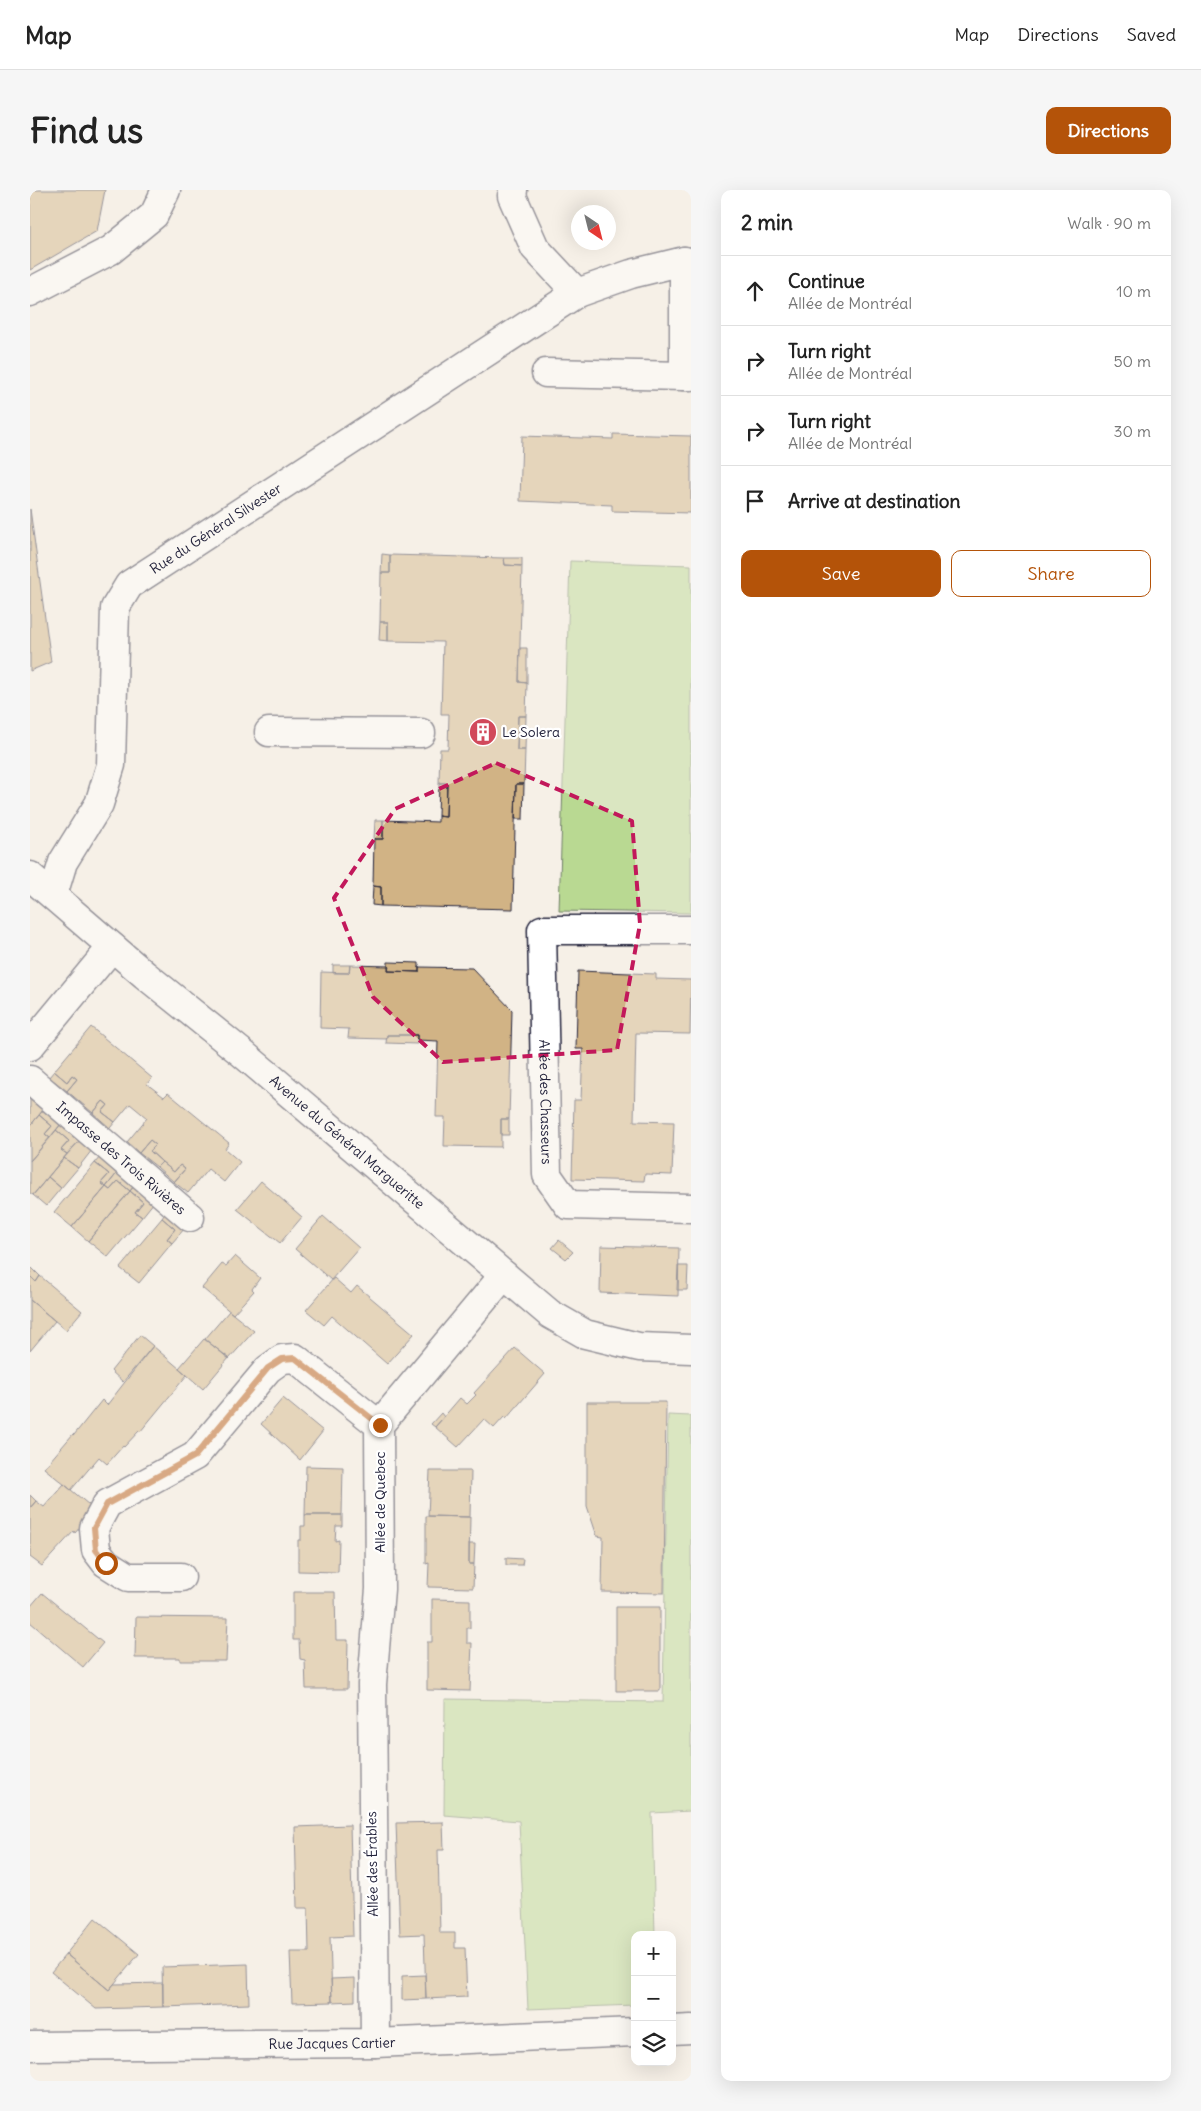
<!DOCTYPE html>
<meta charset="utf-8">
<style>
body{margin:0;font-family:Delius,sans-serif;background:#f6f6f6;color:#222}
.controls{position:absolute;right:15px;bottom:15px;display:grid;overflow:hidden;border-radius:10px;box-shadow:0 5px 20px #0002}
.controls button{width:45px;height:45px;display:grid;place-items:center;padding:0;border:0;border-bottom:1px solid #e0e0e0;background:#fff;color:#222;font:25px sans-serif}
.compass{position:absolute;left:541px;top:15px;width:45px;height:45px;border-radius:50%;background:#fff;box-shadow:0 5px 20px #0002;rotate:145deg}
.stop{position:absolute;width:15px;height:15px;margin:-11px;border:4px solid #b45309;border-radius:50%;background:#fff}
.stop.end{background:#b45309;border-color:#fff;box-shadow:0 1px 5px #0008}
.list{margin:0;padding:0;list-style:none}
h2{display:flex;justify-content:space-between;align-items:center;height:65px;margin:0;padding:0 20px;font-size:21px}
h2 small{font-size:16px;font-weight:400;color:#767676}
.list li{display:grid;grid-template-columns:32px 1fr auto;gap:15px;align-items:center;box-sizing:border-box;height:70px;padding:0 20px;border-top:1px solid #e0e0e0}
.list b{display:block;font-size:19px;white-space:nowrap}
.list p{margin:0;font-size:16px;white-space:nowrap;color:#767676}
.list em{font-size:16px;font-style:normal;color:#767676}
.actions{display:flex;gap:10px;padding:15px 20px}
.actions a{flex:1;padding:11px 0;border:1px solid #b45309;border-radius:10px;text-align:center;font-size:18px;color:#b45309}
.actions .main{background:#b45309;color:#fff}
.icon{flex:none;width:28px;height:28px;fill:none;stroke:currentColor;stroke-width:2;stroke-linecap:round;stroke-linejoin:round}
.map{position:relative;flex:none;width:661px;height:1891px;overflow:hidden;border-radius:10px}
header{display:flex;align-items:center;gap:30px;box-sizing:border-box;height:70px;padding:0 25px;background:#fff;border-bottom:1px solid #e0e0e0}
header strong{font-size:24px}
nav{display:flex;gap:28px;margin-inline-start:auto;font-size:18px}
.intro{display:flex;align-items:center;justify-content:space-between;box-sizing:border-box;height:120px;padding:0 30px}
h1{margin:0;font-size:35px}
.button{padding:12px 22px;border-radius:10px;background:#b45309;color:#fff;font-size:18px;font-weight:700}
main{display:flex;gap:30px;padding:0 30px}
aside{flex:1;background:#fff;border-radius:10px;box-shadow:0 5px 20px #0002}
.map>svg:first-child{display:block}
</style>
<header>
<strong>Map</strong>
<nav><a>Map</a><a>Directions</a><a>Saved</a></nav>
</header>
<div class="intro"><h1>Find us</h1><a class="button">Directions</a></div>
<main>
<div class="map">
<svg width="661" height="1891" viewBox="0 0 661 1891">
<rect width="100%" height="100%" fill="#f6f0e7"/>
<filter id="ink" filterUnits="userSpaceOnUse"><feTurbulence type="fractalNoise" baseFrequency=".02" numOctaves="2"/><feDisplacementMap in="SourceGraphic" scale="10" xChannelSelector="R" yChannelSelector="G"/><feConvolveMatrix kernelMatrix="1 2 1 2 8 2 1 2 1" color-interpolation-filters="sRGB"/></filter>
<g filter="url(#ink)">
<!-- green -->
<path fill="#b9d992" stroke="#6e7e66" d="M540,371l121,4v348l-132,-2z
M638,1225l23,1v395l-39,2 3,122h-20v70l-107,4 -9,-188 -75,-6 1,-116 218,3z"/>
<!-- building -->
<path fill="#d1b385" stroke="#22223b" d="M0,0h75l-8,41 -67,39z
M583,244l78,2v77l-79,-2v-6l-92,-4 2,-65 91,3z
M0,319l21,153 -21,9z
M352,364l8,1v18h-9z
M360,365l114,3 1,7 17,1 -3,116 8,1 -1,33h-8l-1,34h8l-1,34h-8l-3,125 -132,-3v-19l-8,-1 1,-47h9v-19l55,2v-6l8,1 1,-34h-8l1,-34h8l1,-35h-8l2,-72 -55,-1v-19h-8l1,-49h9z
M474,368h18v8l-17,-1z
M350,432h8v19l-9,-1z
M490,458h7v35l-8,-1z
M488,526h8l-1,34h-8z
M409,593h8l-1,34 -8,-1z
M486,594h8l-1,35h-8z
M345,630h8v19h-9z
M343,696l8,1v19l-9,-1z
M358,772l31,1v9l-31,-1z
M303,775h17l-1,8h-16z
M320,775l39,1 -1,5 31,1v-5l53,1 40,42 -3,109h-8v28l-57,-1 1,-29h-9l2,-76 -21,-1v-5h-30v4l-39,-1 1,-9 -29,-1 1,-56 28,1z
M548,781l78,3v5l35,1 -1,54 -54,-1 -2,88 40,1 -2,53 -27,-1 -1,7 -72,-2 2,-79h7l2,-51h-7z
M61,837l61,51 -5,6 17,13 4,-4 61,50 -4,6 15,13 -16,20 -16,-13 -20,24 -14,-11 11,-13 -5,-4 -6,7 -12,-10 -12,-11 6,-6 -6,-5 -11,13 -12,-11 20,-24 -17,-14 -15,18 -13,-10 6,-7 -5,-4 -10,12 -26,-22 10,-12 -5,-4 -5,7 -13,-11z
M357,845h30v9l-31,-1z
M24,881l13,11 5,-7 5,4 -10,12 -18,-14z
M0,908l14,11 -14,17z
M73,911l5,4 -6,7 13,10 -5,6 -17,-15z
M14,919l17,15 -11,14 -5,-4 7,-8 -13,-11z
M9,925l13,11 -7,8 5,4 -20,23v-35z
M471,929h8v16h-8z
M31,934l19,16 -13,14 -6,-4 8,-9 -13,-11z
M26,940l13,11 -8,9 6,4 -34,41 -3,-2v-32z
M50,950l12,10 -14,18 -14,-10z
M120,950l6,5 -6,6 12,11 -5,5 -18,-14z
M70,967l18,15 -12,15 -5,-4 8,-9 -14,-11z
M34,968l14,10 -17,20 -13,-11z
M132,972l12,10 6,-7 5,4 -11,13 -17,-15z
M65,973l14,11 -8,9 5,4 -34,40 -18,-15z
M88,982l16,14 -4,5 -12,-10 -8,9 -4,-3z
M18,987l13,11 -15,18 -13,-11z
M88,991l12,10 -42,50 -16,-14 34,-40 4,3z
M231,991l41,36 -22,26 -43,-34z
M104,996l20,16 -12,15 -7,-5 8,-10 -13,-11z
M100,1001l13,11 -8,10 7,5 -34,40 -20,-16z
M136,1022l19,16 -13,15 -5,-4 8,-10 -13,-11z
M293,1026l36,32 -28,32 -36,-31z
M132,1028l13,11 -8,10 5,4 -33,40 -19,-15z
M529,1050l14,12 -7,7 -14,-11z
M571,1056l78,2 -1,48 -78,-3z
M205,1066l25,22 -8,11 2,2 -21,23 -31,-26 20,-24 4,2z
M648,1076h10l-1,24h-10z
M2,1078l8,8 -4,6 -6,-6z
M0,1086l6,6 4,-6 42,35 -16,19 -36,-30z
M304,1088l17,15 6,-7 57,48 -27,30 -55,-48 -8,9 -18,-15z
M0,1110l25,21 -25,30z
M199,1121l25,20 -25,28 -24,-20z
M110,1145l13,11 -30,36 -12,-11z
M174,1149l25,19 -26,31 -24,-21z
M123,1156l34,29 -47,57 -1,-1 -15,16 -1,-1 -16,18 -8,-7 -28,33 -27,-22 29,-34 1,1 28,-35 5,5z
M485,1158l30,26 -39,45 -2,-2 -10,11 -10,-9 -26,28 -23,-20 25,-29 7,6 9,-9 -2,-2z
M253,1208l40,33 -23,29 -39,-36z
M557,1212h79l-2,191 -62,-1 1,-55 -6,-1 -10,-30z
M411,1223l3,4 -9,10 -4,-3z
M276,1276l37,1 -1,48h-37z
M400,1281h41l-1,46 -42,-1z
M34,1294l31,26 -20,23 -1,-2 -32,35 -12,-9v-49l6,-7 8,6z
M0,1305l6,6 -6,7z
M275,1325h37v11h-6l-1,15 4,-1 -1,32 -40,-1v-31h3v-14h4z
M396,1326l44,1 -1,47h5l-1,24 -45,-1 1,-24 -3,1z
M439,1354h6l-1,20h-5z
M476,1368l17,1 -1,6h-16z
M263,1402h42l1,48h12l-1,49h-41l-1,-29 -5,-1 -1,-19h-6z
M12,1403l61,50 -20,24 -53,-45v-15z
M402,1409l38,1v28h-3v15h5l-2,48 -43,-1v-48h5z
M586,1417h44v84h-44z
M106,1427l92,1 -2,43h-46v-3h-45z
M413,1632l1,28h-6l2,83h15v15h10l2,49 -41,2 -2,-65 -24,1 -4,-112z
M320,1635l3,111 -23,1 2,65 -40,1 -2,-51h19l-1,-44h-11l-2,-81z
M65,1728l44,36 -30,36 -43,-36z
M36,1764l43,36 5,-6 49,-1v24l-67,2 -45,-37z
M218,1774l1,40 -86,3 -1,-40z
M395,1785l1,24 -24,1v-24z
M325,1788v23l-23,1 -1,-23z"/>
<g fill="none" stroke-linecap="round" stroke-linejoin="round">
<defs>
<g id="minor">
<path d="M483,0l-1,6 23,52 42,45"/>
<path d="M654,71v115h7"/>
<path d="M0,102l81,-42 43,-35 12,-25"/>
<path d="M516,183l138,3"/>
<path d="M239,542l152,1"/>
<path id="s1" d="M0,686l115,99 97,78 308,261 35,20 54,13 52,2"/>
<path id="s2" d="M23,705l10,-33 36,-58 12,-39 4,-157 14,-23 448,-292 54,-19 53,-13 7,1"/>
<path id="s3" d="M661,740h-149l5,245 21,30 123,3"/>
<path d="M0,856l82,-99"/>
<path id="s4" d="M0,890l160,137"/>
<path d="M151,1387h-53l-22,-14 -10,-13 -2,-22 13,-24 88,-48 73,-87 14,-10 13,-1 84,67"/>
<path d="M642,1840l19,-1"/>
<path d="M345,1853l-3,-359 8,-95 -1,-164 125,-150"/>
<path id="s5" d="M0,1856l345,-3 260,-11"/>
</g>
</defs>
<!-- minor casing -->
<use href="#minor" stroke="#22223b" stroke-width="31"/>
<!-- minor -->
<use href="#minor" stroke="#fff" stroke-width="28"/>
</g>
</g>
<g fill="none" stroke-linecap="round" stroke-linejoin="round" filter="url(#ink)">
<!-- route -->
<path stroke="#b45309" stroke-width="6" d="M76,1373l-10,-13 -2,-22 13,-24 88,-48 73,-88 14,-9 13,-1 85,67"/>
</g>
<!-- marked area -->
<path d="M0 0H661V1891H0ZM466,573l136,58 8,103 -23,126 -174,12 -70,-65 -39,-99 61,-89z" fill="#f6f0e7" fill-opacity=".55" fill-rule="evenodd"/>
<path fill="none" stroke="#c2185b" stroke-width="4" stroke-dasharray="10 6" stroke-linejoin="round" d="M466,573l136,58 8,103 -23,126 -174,12 -70,-65 -39,-99 61,-89z"/>
<!-- icons -->
<defs>
<symbol id="building-disc" viewBox="-11 -11 22 22"><circle r="9.5" fill="#d1495b" stroke="#fff"/><path d="M-4-6H4V6H1V3H-1V6H-4ZM-2.5-4.3h1.7v1.8h-1.7ZM.8-4.3h1.7v1.8H.8ZM-2.5-1h1.7V.8h-1.7ZM.8-1h1.7V.8H.8Z" fill="#fff"/></symbol>
</defs>
<g fill-rule="evenodd">
<use href="#building-disc" x="437" y="526" width="32" height="32"/>
</g>
<g text-anchor="middle" stroke-width="4.5" stroke-linejoin="round" paint-order="stroke">
<!-- street labels -->
<g font-size="14" fill="#22223b" stroke="#fff">
<text dy="5" stroke="none"><textPath href="#s2" startOffset="431">Rue du Général Silvester</textPath></text>
<text dy="5" stroke="none"><textPath href="#s3" startOffset="321">Allée des Chasseurs</textPath></text>
<text dy="5" stroke="none"><textPath href="#s1" startOffset="414">Avenue du Général Margueritte</textPath></text>
<text dy="5" stroke="none"><textPath href="#s4" startOffset="120">Impasse des Trois Rivières</textPath></text>
<text transform="translate(350 1312) rotate(-90)" y="5">Allée de Quebec</text>
<text transform="translate(342 1674) rotate(-91)" y="5">Allée des Érables</text>
<text dy="5" stroke="none"><textPath href="#s5" startOffset="302">Rue Jacques Cartier</textPath></text>
</g>
<!-- poi labels -->
<g font-size="14" fill="#22223b" stroke="#fff" text-anchor="start">
<text x="472" y="547">Le Solera</text>
</g>
</g>
</svg>
<div class="controls">
<button>+</button>
<button>−</button>
<button><svg class="icon" aria-label="layers" viewBox="0 0 24 24"><path d="M12 4l9 5-9 5-9-5zM3 14l9 5 9-5"/></svg></button>
</div>
<svg class="compass" viewBox="-18 -18 36 36"><path d="M0-13l5 13h-10z" fill="#e53935"/><path d="M0 13l5-13h-10z" fill="#767676"/></svg>
<div class="stop" style="left:76px;top:1373px"></div>
<div class="stop end" style="left:350px;top:1235px"></div>
</div>
<aside>
<h2>2 min<small>Walk · 90 m</small></h2>
<ul class="list">
<li><svg class="icon" aria-label="ahead" viewBox="0 0 24 24"><path d="M12 20V5M6 11l6-6 6 6"/></svg><div><b>Continue</b><p>Allée de Montréal</p></div><em>10 m</em></li>
<li><svg class="icon" aria-label="right" viewBox="0 0 24 24"><path d="M7 20v-9h11M14 6l5 5-5 5"/></svg><div><b>Turn right</b><p>Allée de Montréal</p></div><em>50 m</em></li>
<li><svg class="icon" aria-label="right" viewBox="0 0 24 24"><path d="M7 20v-9h11M14 6l5 5-5 5"/></svg><div><b>Turn right</b><p>Allée de Montréal</p></div><em>30 m</em></li>
<li><svg class="icon" aria-label="arrive" viewBox="0 0 24 24"><path d="M6 21V4h12l-3 4 3 4H6"/></svg><div><b>Arrive at destination</b></div></li>
</ul>
<div class="actions"><a class="main">Save</a><a>Share</a></div>
</aside>
</main>
